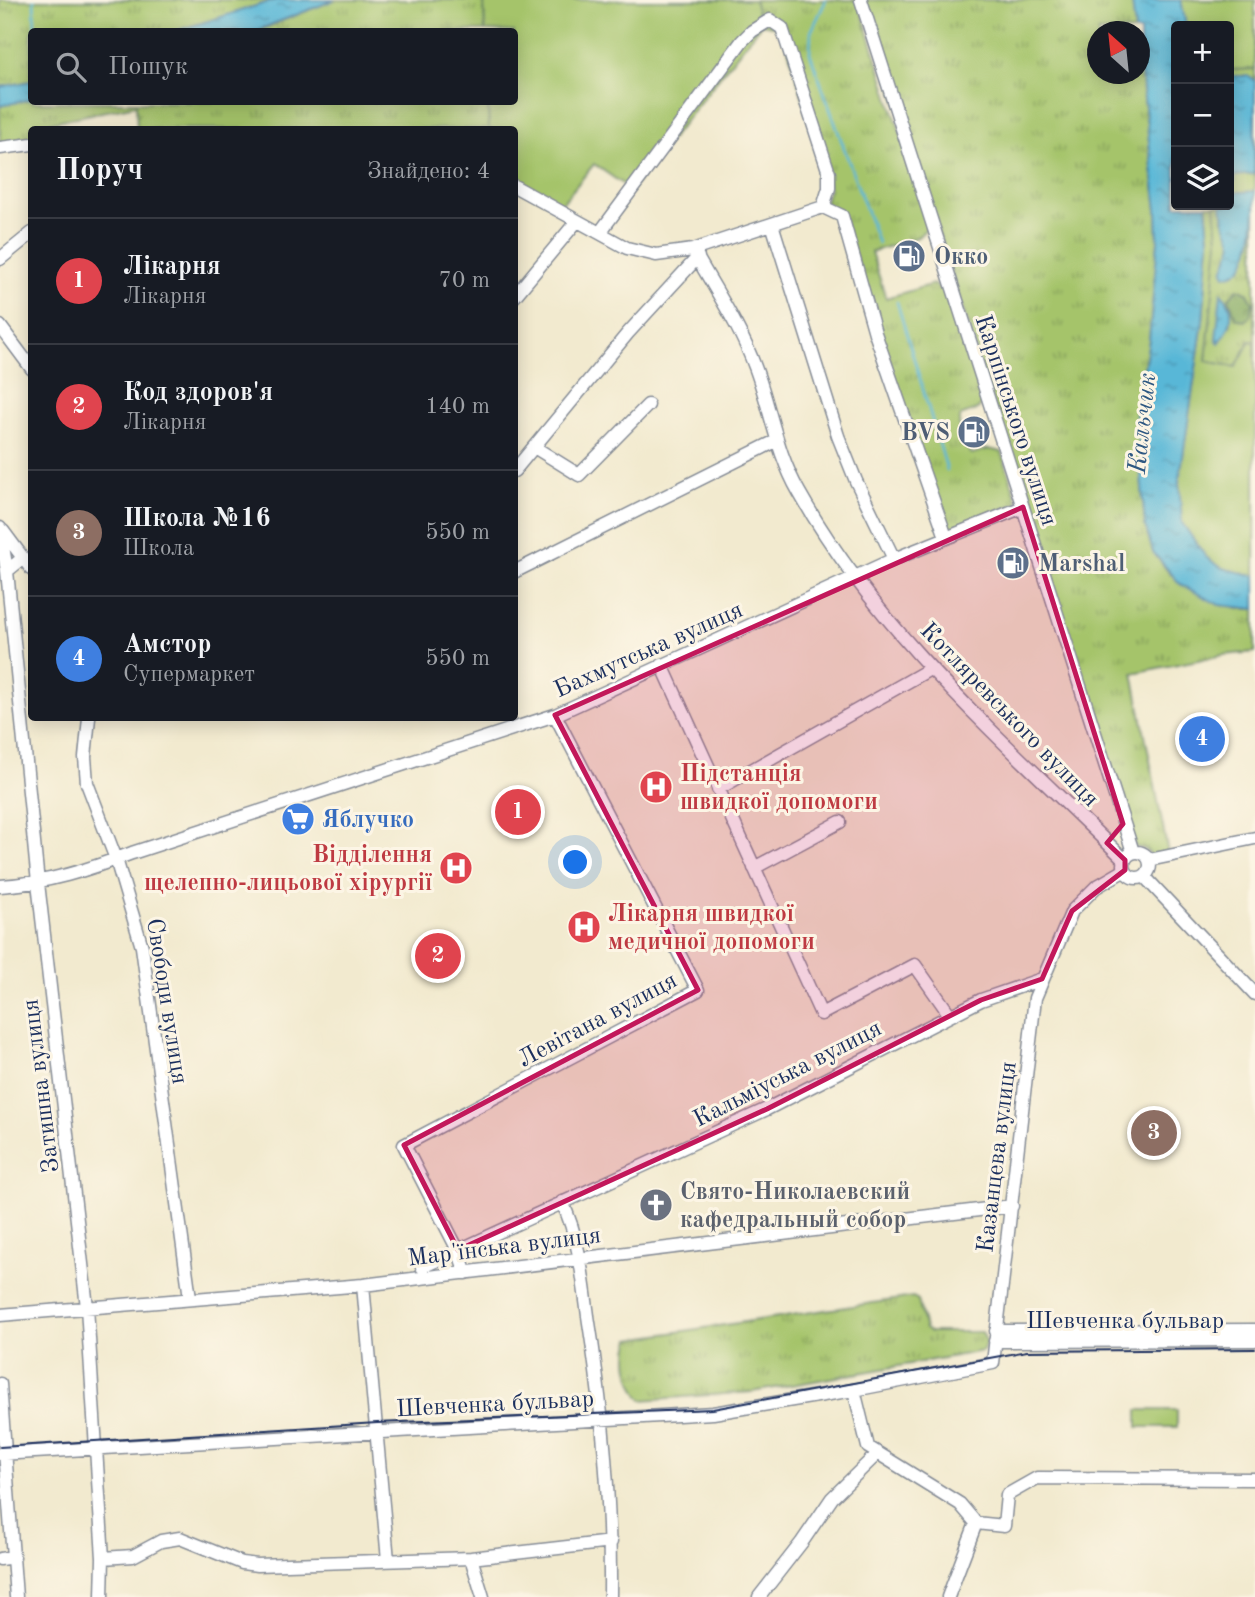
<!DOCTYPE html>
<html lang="uk">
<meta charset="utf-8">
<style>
body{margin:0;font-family:"Old Standard TT",serif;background:#242831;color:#f1f3f6}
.controls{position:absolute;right:21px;top:21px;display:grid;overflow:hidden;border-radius:7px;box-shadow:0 4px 18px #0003}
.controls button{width:63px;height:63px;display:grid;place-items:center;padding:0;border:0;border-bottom:2px solid #363941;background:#171b24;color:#f1f3f6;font:35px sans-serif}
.compass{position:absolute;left:1087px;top:21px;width:63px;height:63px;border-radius:50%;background:#171b24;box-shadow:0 4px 18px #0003;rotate:333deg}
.you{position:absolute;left:576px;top:863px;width:24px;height:24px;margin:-18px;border:5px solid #fff;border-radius:50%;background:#1a73e8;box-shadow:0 0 0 10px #1a73e833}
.badge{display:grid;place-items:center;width:46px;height:46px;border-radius:50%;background:#0b8043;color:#fff;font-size:23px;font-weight:700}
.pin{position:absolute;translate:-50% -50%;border:4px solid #fff;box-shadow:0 2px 7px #0006}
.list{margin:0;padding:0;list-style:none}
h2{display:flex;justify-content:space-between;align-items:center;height:91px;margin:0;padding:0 28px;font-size:30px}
h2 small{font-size:23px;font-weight:400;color:#9ea1a6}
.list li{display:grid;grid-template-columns:46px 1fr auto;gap:21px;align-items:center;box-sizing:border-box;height:126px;padding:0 28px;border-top:2px solid #363941}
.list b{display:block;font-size:26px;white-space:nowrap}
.list p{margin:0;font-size:23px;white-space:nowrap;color:#9ea1a6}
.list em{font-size:23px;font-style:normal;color:#9ea1a6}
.icon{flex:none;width:38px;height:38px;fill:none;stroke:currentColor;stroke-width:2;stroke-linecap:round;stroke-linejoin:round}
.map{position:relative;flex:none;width:1255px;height:1597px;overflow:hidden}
.search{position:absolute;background:#171b24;box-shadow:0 4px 18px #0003;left:28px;top:28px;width:490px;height:77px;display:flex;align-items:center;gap:18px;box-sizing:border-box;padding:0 24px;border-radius:7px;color:#9ea1a6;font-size:26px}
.panel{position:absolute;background:#171b24;box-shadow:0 4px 18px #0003;left:28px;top:126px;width:490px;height:595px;border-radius:7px}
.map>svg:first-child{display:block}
</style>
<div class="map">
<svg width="1255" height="1597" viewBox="0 0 1255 1597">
<defs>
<pattern id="grass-tufts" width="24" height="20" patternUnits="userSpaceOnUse" patternTransform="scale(1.75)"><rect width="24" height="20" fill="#a5c46b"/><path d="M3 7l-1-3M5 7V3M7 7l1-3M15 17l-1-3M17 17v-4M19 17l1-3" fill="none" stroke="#86a05b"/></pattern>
<pattern id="forest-crowns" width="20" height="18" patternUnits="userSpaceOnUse" patternTransform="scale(1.75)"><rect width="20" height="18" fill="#84aa5f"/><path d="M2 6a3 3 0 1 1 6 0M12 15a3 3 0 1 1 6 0" fill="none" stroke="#6b8b52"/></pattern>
<pattern id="water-ripples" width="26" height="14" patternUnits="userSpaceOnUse" patternTransform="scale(1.75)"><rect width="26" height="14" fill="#59b7d7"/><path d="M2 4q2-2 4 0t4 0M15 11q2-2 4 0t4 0" fill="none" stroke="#4995b2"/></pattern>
</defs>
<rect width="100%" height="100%" fill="#fcf5e5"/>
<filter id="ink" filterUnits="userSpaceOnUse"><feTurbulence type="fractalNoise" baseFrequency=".0143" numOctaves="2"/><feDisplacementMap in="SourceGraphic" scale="14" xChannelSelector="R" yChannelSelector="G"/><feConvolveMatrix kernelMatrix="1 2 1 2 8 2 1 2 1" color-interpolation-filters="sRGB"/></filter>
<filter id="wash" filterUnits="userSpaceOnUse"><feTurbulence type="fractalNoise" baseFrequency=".00686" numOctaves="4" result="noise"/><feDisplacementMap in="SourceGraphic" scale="28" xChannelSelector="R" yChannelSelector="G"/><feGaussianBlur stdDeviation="1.57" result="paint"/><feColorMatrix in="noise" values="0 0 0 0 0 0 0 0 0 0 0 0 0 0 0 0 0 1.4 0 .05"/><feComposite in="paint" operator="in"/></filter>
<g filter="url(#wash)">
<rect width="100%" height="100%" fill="#f2eacf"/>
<!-- grass -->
<path fill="url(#grass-tufts)" stroke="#607a64" stroke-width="2" d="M0,0h275l-99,31 -144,1 -1,49 -31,6z
M334,0h150l1,31 -230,1z
M754,0h104l72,225 -12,12 -47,15 15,46 47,-14 19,12 34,105 -9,9 -17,6c-3,13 2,29 12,38l17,-5 13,3 16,51 -74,30 -102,-317 -19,-9 6,-19 -47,-160 -21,-4z
M864,0h268l3,31 -37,1v42h42v-9l17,145 1,31 -9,99 -13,74 9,111 8,27 17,22 69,35h16v43l-32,3 -90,18 35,180 -16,3 -7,-7 -10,-2z
M1255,69v273l-5,-1 -14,26 -30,-6 12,-120 -3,-36h14v-135z
M31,99l1,3h456l1,27h-352l-1,-24 -104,21 -1,18 -31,4v-42z
M913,1297l5,3 7,29 5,3h52l4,9 -3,10 -231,41 -110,8c-12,-16 -18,-42 -11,-61z"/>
<!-- forest -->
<path fill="url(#forest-crowns)" stroke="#506c5e" stroke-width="2" d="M1238,288l9,4 6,11 -2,12 -6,6 -9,-3 -7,-20z"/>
<!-- green -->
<path fill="#a5c46b" stroke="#607a64" stroke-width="2" d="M484,0h270l7,24 -130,166 -37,-26 -35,43 -44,-21 -1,-56 -25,-1 -1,-27h26v-70l-29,-1z
M1181,0h74v69l-26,1v-44h-43z
M1206,205h9l3,36 -12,120 30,6 14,-26 5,1v234l-33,-8 -16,-11 -24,-34 -3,-40 24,-162 6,-81z
M1138,1410h39v17h-39z"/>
<!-- water -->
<path fill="url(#water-ripples)" stroke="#3a739a" stroke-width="2" d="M275,0h59l-79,31h-79z
M1132,0h49l5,26h-10v179h30l3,35 -6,81 -24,162 3,40 24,34 16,11 33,8v33l-36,-4 -39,-21 -27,-32 -8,-27 -9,-111 13,-74 9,-99 -1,-31 -17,-145v-33l-5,-1z
M1229,76h19l7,5 -1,93 -19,2v5h-6z
M31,81v18l-31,7v-19z
M1255,191c0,24 0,86 -30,84l-2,-4 10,-27 -9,-23 -2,-16h7v-12z
M1221,293c16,14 11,35 -2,50l-3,-4z"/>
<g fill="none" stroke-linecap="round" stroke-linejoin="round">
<!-- stream -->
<path stroke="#59b7d7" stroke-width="2.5" d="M34,0l1,32
M826,0l-15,32 -1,21 68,190
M897,302l50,168"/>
</g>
</g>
<g filter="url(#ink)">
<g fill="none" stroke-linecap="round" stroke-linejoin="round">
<defs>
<path id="minor" d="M861,0l272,852
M0,148l32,-4
M514,186l113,62 29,7 37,-5 130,-43
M823,207l19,9 33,117 71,204
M772,224l66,212 18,45 38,78
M601,231l141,-190 10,-10 18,-11 12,8 47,145v15l-6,19
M693,250c21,38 47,76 62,117 16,42 21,85 44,125 81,144 209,253 326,368
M0,259l32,-26
M514,297l63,-76
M0,326l32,43
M534,447l45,28 69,-70
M514,471l114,-138 70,-76
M0,528l7,43 16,-13
M3,531l29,39
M7,571l31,312 49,424 16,251 -1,39
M514,572l262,-131
M662,665l159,349 94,-49 35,50
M89,718l-4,39 2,26 29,76 26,88 48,351
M718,789l212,-120
M1124 865a13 13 0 1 1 26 0a13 13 0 1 1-26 0Z
M1149,860l106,-22
M754,868l86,-46
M1144,876l111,118
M0,886c48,-3 88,-16 132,-33l423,-138 339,-156 129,-52
M562,1202c17,35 21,76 26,114 15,94 23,186 22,281
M422,1267l345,-158 214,-109 61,-21
M466,1273l-8,-23 -54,-105 294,-155 -143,-275
M363,1285l25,275
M0,1315l363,-30 649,-79
M996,1331l259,-1
M995,1341l260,-1
M0,1384l16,213
M854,1390l14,57 92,57 16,19 28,3 3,-31 30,-17 218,1
M0,1454l713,-41 141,-23 139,-27 42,-365 37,-87 24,-24 29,-17
M103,1558l30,-2 28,-15 19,-3 62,25 15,2 214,-7 140,-16
M471,1558l12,39
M0,1559l14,-2
M759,1597l43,-55 30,-44 44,-43
M948,1597l28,-74"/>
</defs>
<!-- minor casing -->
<use href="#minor" stroke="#868c96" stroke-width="15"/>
<!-- minor -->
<use href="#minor" stroke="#fff" stroke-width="12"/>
<!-- tram -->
<path stroke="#1b2f5e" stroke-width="2" d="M0,1447l377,-24 336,-14 314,-58 228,-2"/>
</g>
</g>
<!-- marked area -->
<path fill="#c2185b" fill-opacity="0.2" stroke="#c2185b" stroke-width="5" stroke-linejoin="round" d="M1023,507l100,317 -16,19 18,17v10l-53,41 -30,68 -61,21 -214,109 -309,141 -54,-105 294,-155 -143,-275z"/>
<!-- icons -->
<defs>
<symbol id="fuel-disc" viewBox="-11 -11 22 22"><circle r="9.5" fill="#5c6f8a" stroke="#fcf5e5"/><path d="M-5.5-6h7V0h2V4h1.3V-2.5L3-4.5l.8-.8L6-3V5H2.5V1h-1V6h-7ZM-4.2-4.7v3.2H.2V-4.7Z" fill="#fff"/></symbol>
<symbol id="hospital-disc" viewBox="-11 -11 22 22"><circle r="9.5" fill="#e0444e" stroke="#fcf5e5"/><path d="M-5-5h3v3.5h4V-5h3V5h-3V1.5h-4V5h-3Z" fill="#fff"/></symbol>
<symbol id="supermarket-disc" viewBox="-11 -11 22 22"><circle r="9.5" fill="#3f7fe0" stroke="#fcf5e5"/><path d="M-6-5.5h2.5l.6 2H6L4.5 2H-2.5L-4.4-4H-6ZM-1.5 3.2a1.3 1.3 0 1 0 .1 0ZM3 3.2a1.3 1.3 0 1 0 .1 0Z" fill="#fff"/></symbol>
<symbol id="church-disc" viewBox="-11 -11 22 22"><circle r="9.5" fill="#6b7280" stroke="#fcf5e5"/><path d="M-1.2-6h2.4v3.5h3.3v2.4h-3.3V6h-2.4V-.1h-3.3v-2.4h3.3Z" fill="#fff"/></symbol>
</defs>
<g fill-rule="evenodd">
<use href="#fuel-disc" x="890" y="237" width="38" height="38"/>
<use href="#fuel-disc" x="955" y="413" width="38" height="38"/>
<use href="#fuel-disc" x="994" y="544" width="38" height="38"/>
<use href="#hospital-disc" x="637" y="768" width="38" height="38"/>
<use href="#supermarket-disc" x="279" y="800" width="38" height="38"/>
<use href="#hospital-disc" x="437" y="849" width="38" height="38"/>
<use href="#hospital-disc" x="565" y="908" width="38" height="38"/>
<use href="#church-disc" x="637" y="1186" width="38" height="38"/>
</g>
<g text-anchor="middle" stroke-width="6" stroke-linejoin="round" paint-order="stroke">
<!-- service labels -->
<g font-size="24" font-weight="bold" fill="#4e5e75" stroke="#fcf5e5" text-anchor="start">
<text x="934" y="264">Окко</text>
<text x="950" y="440" text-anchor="end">BVS</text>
<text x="1038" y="571">Marshal</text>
</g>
<!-- street labels -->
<g font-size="24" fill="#1b2f5e" stroke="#fcf5e5">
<text transform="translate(1017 420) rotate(72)" y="8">Карпінського вулиця</text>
<text transform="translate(648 649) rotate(-24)" y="8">Бахмутська вулиця</text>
<text transform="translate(1010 714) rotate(46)" y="8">Котляревського вулиця</text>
<text transform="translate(168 1001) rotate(81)" y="8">Свободи вулиця</text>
<text transform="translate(597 1019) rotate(-28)" y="8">Левітана вулиця</text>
<text transform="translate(787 1073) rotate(-27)" y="8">Кальміуська вулиця</text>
<text transform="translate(40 1086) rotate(-97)" y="8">Затишна вулиця</text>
<text transform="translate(996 1157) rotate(-83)" y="8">Казанцева вулиця</text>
<text transform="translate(504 1246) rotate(-7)" y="8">Мар'їнська вулиця</text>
<text x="1125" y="1328">Шевченка бульвар</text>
<text transform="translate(495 1403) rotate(-3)" y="8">Шевченка бульвар</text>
</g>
<!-- health labels -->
<g font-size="24" font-weight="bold" fill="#be3a42" stroke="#fcf5e5" text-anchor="start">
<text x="680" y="781">Підстанція<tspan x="680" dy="28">швидкої допомоги</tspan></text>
<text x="432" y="862" text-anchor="end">Відділення<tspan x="432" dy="28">щелепно-лицьової хірургії</tspan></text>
<text x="608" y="921">Лікарня швидкої<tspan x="608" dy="28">медичної допомоги</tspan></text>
</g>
<!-- shop labels -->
<g font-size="24" font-weight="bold" fill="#366cbe" stroke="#fcf5e5" text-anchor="start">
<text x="322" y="827">Яблучко</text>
</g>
<!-- worship labels -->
<g font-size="24" font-weight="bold" fill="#5b616d" stroke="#fcf5e5" text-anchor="start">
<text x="680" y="1199">Свято-Николаевский<tspan x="680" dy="28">кафедральный собор</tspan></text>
</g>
<!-- water labels -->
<g font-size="26" font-style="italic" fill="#2e5882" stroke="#fcf5e5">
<text transform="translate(1141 423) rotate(-84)" y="9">Кальчик</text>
</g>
</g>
</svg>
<div class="controls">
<button>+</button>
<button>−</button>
<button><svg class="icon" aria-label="layers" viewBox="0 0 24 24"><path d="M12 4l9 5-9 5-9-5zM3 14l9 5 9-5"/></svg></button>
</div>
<svg class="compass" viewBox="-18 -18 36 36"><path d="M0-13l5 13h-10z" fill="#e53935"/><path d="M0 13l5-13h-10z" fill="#9ea1a6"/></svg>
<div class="you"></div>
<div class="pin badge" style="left:518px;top:812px;background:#e0444e">1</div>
<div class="pin badge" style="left:438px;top:956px;background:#e0444e">2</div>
<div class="pin badge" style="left:1154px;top:1133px;background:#8d6e63">3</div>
<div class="pin badge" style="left:1202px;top:739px;background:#3f7fe0">4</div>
<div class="search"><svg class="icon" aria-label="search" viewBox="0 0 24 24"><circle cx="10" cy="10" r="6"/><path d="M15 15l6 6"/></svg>Пошук</div>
<section class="panel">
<h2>Поруч<small>Знайдено: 4</small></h2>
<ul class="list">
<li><span class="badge" style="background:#e0444e">1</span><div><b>Лікарня</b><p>Лікарня</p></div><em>70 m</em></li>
<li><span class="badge" style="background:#e0444e">2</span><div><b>Код здоров'я</b><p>Лікарня</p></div><em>140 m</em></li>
<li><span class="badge" style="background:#8d6e63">3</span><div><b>Школа №16</b><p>Школа</p></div><em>550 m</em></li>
<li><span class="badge" style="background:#3f7fe0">4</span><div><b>Амстор</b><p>Супермаркет</p></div><em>550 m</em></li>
</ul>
</section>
</div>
